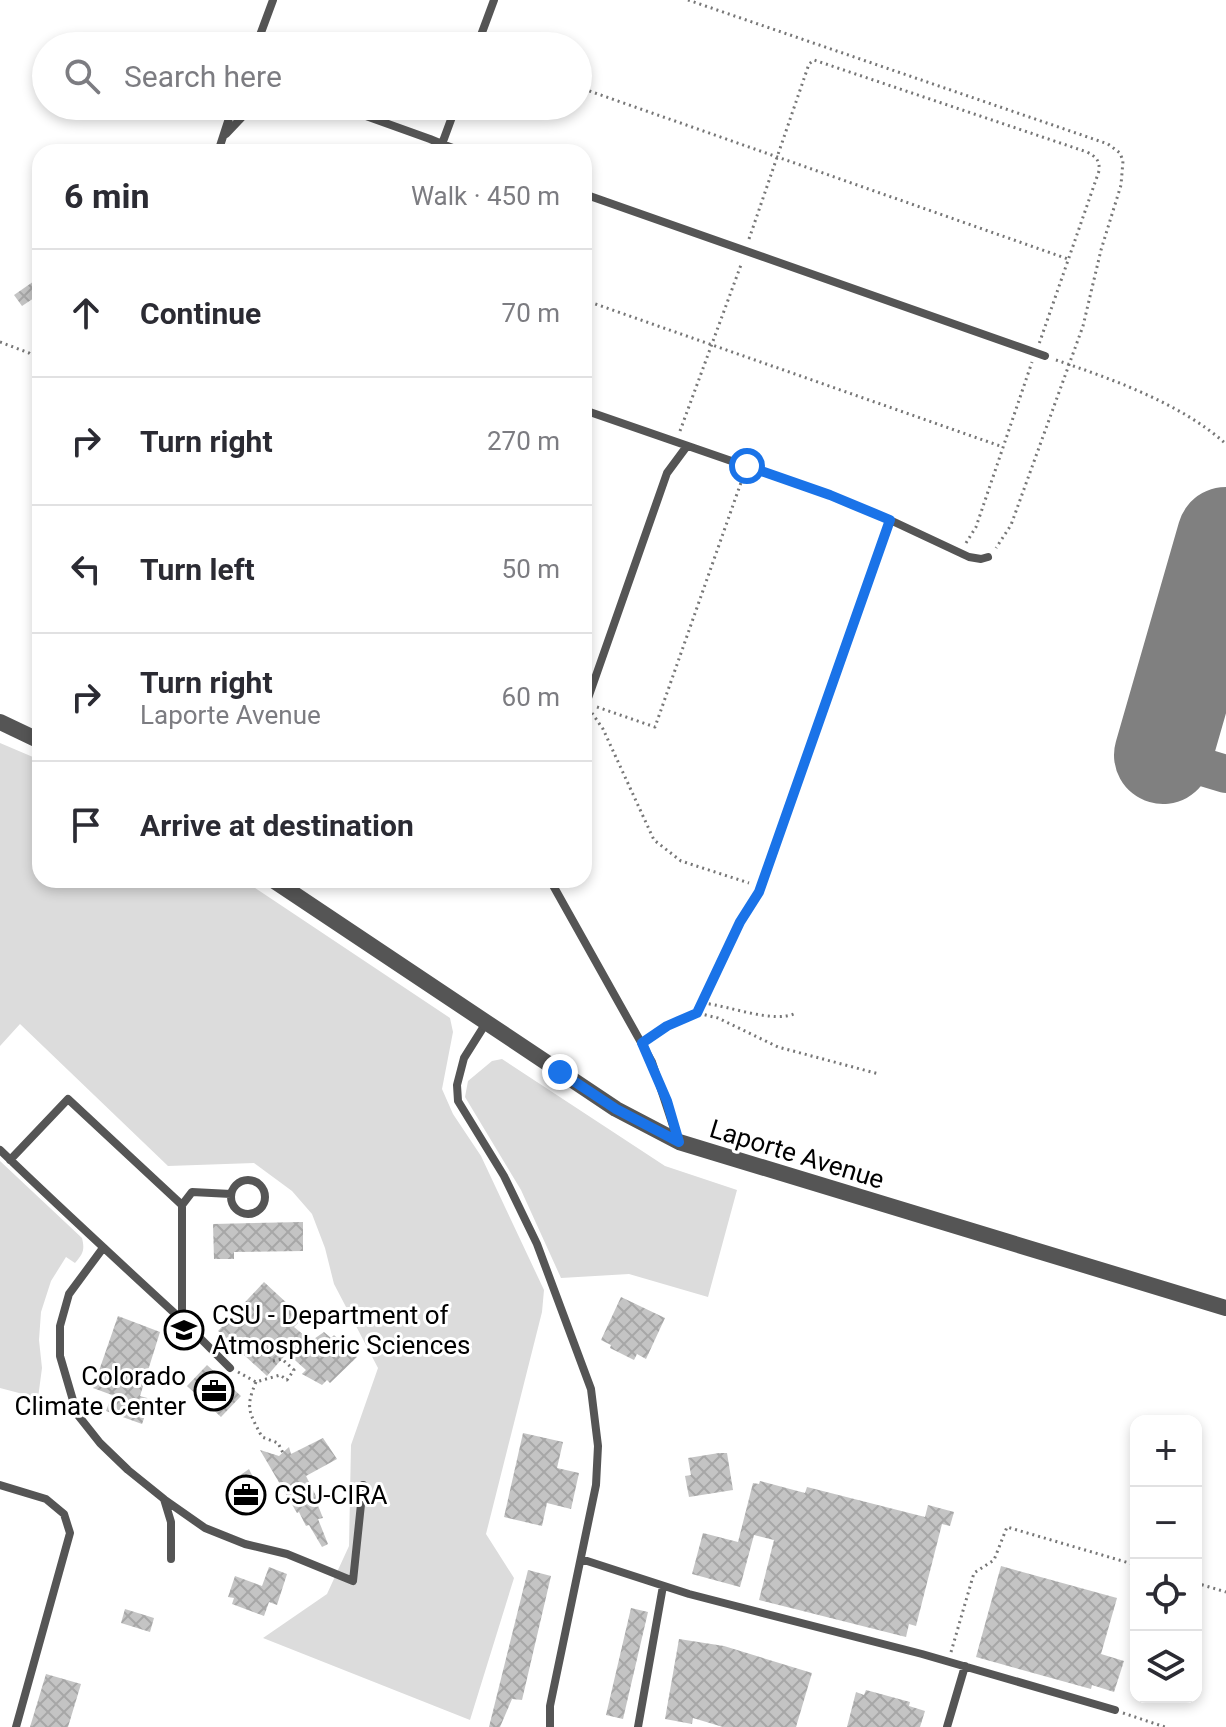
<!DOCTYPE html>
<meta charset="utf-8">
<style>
body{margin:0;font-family:Roboto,sans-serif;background:#f2f2f3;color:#2b2b33}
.controls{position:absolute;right:24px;bottom:24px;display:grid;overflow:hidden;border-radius:16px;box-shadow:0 4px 12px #0003}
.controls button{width:72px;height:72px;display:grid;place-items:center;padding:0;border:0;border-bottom:2px solid #e1e1e2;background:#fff;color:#2b2b33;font:40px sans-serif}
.stop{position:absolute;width:24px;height:24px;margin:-18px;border:6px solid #1a73e8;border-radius:50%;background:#fff}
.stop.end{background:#1a73e8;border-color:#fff;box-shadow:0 2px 8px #0008}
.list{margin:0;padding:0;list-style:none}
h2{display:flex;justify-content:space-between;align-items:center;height:104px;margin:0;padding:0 32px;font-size:34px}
h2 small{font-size:26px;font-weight:400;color:#7c7c81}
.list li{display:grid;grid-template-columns:52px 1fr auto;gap:24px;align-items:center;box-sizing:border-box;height:128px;padding:0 32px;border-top:2px solid #e1e1e2}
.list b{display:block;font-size:30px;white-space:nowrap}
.list p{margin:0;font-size:26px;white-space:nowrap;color:#7c7c81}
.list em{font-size:26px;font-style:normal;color:#7c7c81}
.icon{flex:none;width:44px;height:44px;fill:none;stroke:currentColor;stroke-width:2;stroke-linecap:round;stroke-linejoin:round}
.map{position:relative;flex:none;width:1226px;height:1727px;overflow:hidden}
.search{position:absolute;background:#fff;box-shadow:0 4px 12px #0003;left:32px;top:32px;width:560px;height:88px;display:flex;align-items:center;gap:20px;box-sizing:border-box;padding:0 28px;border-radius:44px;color:#7c7c81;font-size:30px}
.panel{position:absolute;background:#fff;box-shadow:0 4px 12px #0003;left:32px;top:144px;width:560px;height:744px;border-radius:24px}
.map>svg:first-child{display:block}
</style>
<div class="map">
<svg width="1226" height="1727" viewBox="0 0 1226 1727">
<defs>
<pattern id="building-cross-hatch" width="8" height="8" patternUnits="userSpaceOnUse" patternTransform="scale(2)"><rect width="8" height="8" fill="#c4c4c4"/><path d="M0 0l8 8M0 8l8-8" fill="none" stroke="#a7a7a7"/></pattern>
</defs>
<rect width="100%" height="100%" fill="#fff"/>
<!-- grass -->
<path fill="#dcdcdc" d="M0,743l40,17v120h203l207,138 3,14 -11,57 11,25 28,42 63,134 -2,22 -56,222 28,44 -44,142 -207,-82 64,-44 22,-48 2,-101 27,-77 -44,-84 -9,-36 -13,-34 -20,-23 -38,-28 -86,3 -148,-142 -20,22z
M502,1059l163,107 72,24 -29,107 -79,-23 -68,4 -40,-88 -56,-93 3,-16 24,-20z
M0,1161l82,77c3,12 1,16 -7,25l-9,-6 -15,24 -10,31 -2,28 3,28 -4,30 -38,-10z"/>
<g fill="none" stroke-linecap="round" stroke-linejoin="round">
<!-- taxiway -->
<path stroke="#808080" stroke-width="38" d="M1163,755l63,19"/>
<!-- runway -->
<path stroke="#808080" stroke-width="98" d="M1163,755l63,-219"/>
</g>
<!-- building -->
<path fill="url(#building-cross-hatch)" d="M40,277v17l-18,12 -8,-11z
M303,1222v29l-69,1v7h-20l-1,-35z
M264,1282l39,36 -9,9 17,14 13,-9 7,6 3,-3 23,22 -27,26 -3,-3 -5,5 -20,-11 4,-4 -19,-17 -20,23 -49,-45z
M621,1297l44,21 -19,41 -9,-5 -3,6 -24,-12 1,-3 -10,-5z
M118,1316l42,16 -20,64 11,3 -9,25 -36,-13 6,-16 -19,-7z
M207,1365l34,31 -20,21 -34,-31z
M523,1433l40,9 -6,26 22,5 -8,36 -24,-6 -5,23 -38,-9z
M323,1438l14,21 -31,17 13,26 -2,1 6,15 -5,1 10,25 -6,3 -13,-22 -3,1 -7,-14 -2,1 -37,-63 19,6 10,-9 2,7z
M719,1453h8l6,37 -44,7 -4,-21 6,-1 -3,-17z
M249,1469l13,27 -3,2 2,5 -21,12 -10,-22 4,-2 -2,-6 5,-2 -2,-4z
M760,1481l45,12 2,-6 118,30 3,-12 26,7 -4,14 -8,-2 -26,102 -7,-2 -3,13 -147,-37 15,-60 -20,-5 -14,52 -48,-13 11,-41 35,9 15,-59 6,1z
M1001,1566l116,32 -16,56 23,7 -10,31 -22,-7 -1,4 -115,-32z
M269,1567l18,7 -10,31 -8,-3 -5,14 -32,-12 2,-6 -6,-1 7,-21 27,10z
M528,1570l23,6 -29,124 -10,-1 -12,28h-11z
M631,1608l17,4 -25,107 -17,-4z
M125,1609l29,9 -4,14 -29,-9z
M679,1639l45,7 88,27 -16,54h-73l-30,-9 -1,6 -27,-5z
M46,1674l35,10 -13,43h-38z
M866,1690l44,12 -1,4 16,5 -5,16h-73l9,-35 8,3z"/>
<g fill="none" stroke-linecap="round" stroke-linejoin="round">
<!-- path -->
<path stroke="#777" stroke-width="3" stroke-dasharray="2 4" stroke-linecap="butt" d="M688,0l420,144 12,9 3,8 -2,24 -20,65 -18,76 -72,199 -15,23
M578,87l490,172
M749,239l60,-175 5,-4 273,92c9,5 13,8 12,19l-60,173
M584,300l419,147
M0,342l29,11 11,8
M1056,360c56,19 126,44 170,84
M680,431l62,-169
M966,543l10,-16 56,-165
M597,707l58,20 89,-253
M592,713l11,16 51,111 27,21 68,22
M703,1003c27,3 71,21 93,10
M697,1013l31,-67 25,-44
M651,1037l32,-19 14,-5 21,5 60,29 101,27
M238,1372l18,10 24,-7 7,5 7,-10 -12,-11 -9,2
M256,1382c-11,26 -7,30 6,55l16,6 5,10
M1196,1583l30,9
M951,1652l23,-79 20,-13 13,-33 129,38
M1123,1713l42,14"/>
<!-- service -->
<path stroke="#555" stroke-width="8" d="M256,46l17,-46
M477,46l17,-46
M338,106l92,33 12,5 -3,8
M456,106l-14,38 22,8
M226,134l18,-19 14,-9
M218,152l15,-46
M584,194l461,162
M584,410l246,85 60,25 -131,372
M890,520l79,37 12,2 7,-2
M586,704l81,-231 20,-27
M550,880l102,182 26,79
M486,1023l-22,35 -7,27 1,16 46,75 33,68 54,145 7,57 -2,39 -46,221v21
M0,1150c60,58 121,114 182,170v-115l-114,-106 -58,61
M231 1197a17 17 0 1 1 34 0a17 17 0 1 1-34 0Z
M182,1205l10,-13 39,2
M103,1248l-34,46 -9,32v30l17,58 23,29 28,27 36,29 7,23v37
M182,1320l48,48
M0,1485l46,14 18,15 6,19 -54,194
M165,1500l40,28 40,16 42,10 66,27 10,-96
M581,1559l108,35 233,60 193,56
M638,1727l25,-141
M947,1727l18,-61"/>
<!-- tertiary -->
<path stroke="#555" stroke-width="16" d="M0,722l40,19
M273,880l343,229 63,33 547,166"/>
</g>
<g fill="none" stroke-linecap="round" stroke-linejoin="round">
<!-- route -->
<path stroke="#1a73e8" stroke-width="10" d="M560,1072l56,37 63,33 -12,-41 -25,-58 25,-17 30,-13 43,-91 19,-30 131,-372 -60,-25 -83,-29"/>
</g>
<!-- icons -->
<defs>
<symbol id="school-ring" viewBox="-11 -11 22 22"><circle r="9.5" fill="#fff" stroke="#000" stroke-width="1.5"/><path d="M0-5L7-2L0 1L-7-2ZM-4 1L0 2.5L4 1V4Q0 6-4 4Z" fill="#000"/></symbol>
<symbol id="office-ring" viewBox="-11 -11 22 22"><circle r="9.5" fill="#fff" stroke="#000" stroke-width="1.5"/><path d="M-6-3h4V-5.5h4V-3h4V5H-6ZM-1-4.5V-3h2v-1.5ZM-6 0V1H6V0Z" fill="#000"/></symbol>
</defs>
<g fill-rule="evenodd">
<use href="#school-ring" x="162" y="1308" width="44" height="44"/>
<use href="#office-ring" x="192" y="1369" width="44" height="44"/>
<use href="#office-ring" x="224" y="1473" width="44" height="44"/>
</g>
<g text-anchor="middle" stroke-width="6" stroke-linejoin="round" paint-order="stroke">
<!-- street labels -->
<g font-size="26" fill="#000" stroke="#fff">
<text transform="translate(797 1154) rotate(17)" y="9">Laporte Avenue</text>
</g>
<!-- poi labels -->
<g font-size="26" fill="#000" stroke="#fff" text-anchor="start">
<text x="212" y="1324">CSU - Department of<tspan x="212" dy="30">Atmospheric Sciences</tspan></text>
<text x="186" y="1385" text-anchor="end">Colorado<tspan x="186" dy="30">Climate Center</tspan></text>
<text x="274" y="1504">CSU-CIRA</text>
</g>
</g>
</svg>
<div class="controls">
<button>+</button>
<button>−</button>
<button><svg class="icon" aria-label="locate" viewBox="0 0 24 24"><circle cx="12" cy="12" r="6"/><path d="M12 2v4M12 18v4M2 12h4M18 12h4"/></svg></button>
<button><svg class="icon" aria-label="layers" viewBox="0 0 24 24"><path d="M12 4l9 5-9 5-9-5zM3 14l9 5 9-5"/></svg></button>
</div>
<div class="stop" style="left:747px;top:466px"></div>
<div class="stop end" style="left:560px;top:1072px"></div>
<div class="search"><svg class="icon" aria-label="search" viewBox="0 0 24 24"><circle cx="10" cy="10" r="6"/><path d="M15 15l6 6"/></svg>Search here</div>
<section class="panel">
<h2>6 min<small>Walk · 450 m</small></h2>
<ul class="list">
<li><svg class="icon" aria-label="ahead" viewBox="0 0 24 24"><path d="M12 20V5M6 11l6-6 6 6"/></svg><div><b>Continue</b></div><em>70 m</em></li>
<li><svg class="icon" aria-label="right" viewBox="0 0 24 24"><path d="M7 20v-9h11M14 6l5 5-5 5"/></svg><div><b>Turn right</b></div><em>270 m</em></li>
<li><svg class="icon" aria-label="left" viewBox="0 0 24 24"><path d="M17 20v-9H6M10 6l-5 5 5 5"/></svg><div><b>Turn left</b></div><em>50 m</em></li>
<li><svg class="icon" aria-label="right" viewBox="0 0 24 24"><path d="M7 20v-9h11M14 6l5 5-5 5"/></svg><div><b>Turn right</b><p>Laporte Avenue</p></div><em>60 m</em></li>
<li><svg class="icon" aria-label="arrive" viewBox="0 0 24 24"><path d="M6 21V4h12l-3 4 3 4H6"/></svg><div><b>Arrive at destination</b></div></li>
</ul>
</section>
</div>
